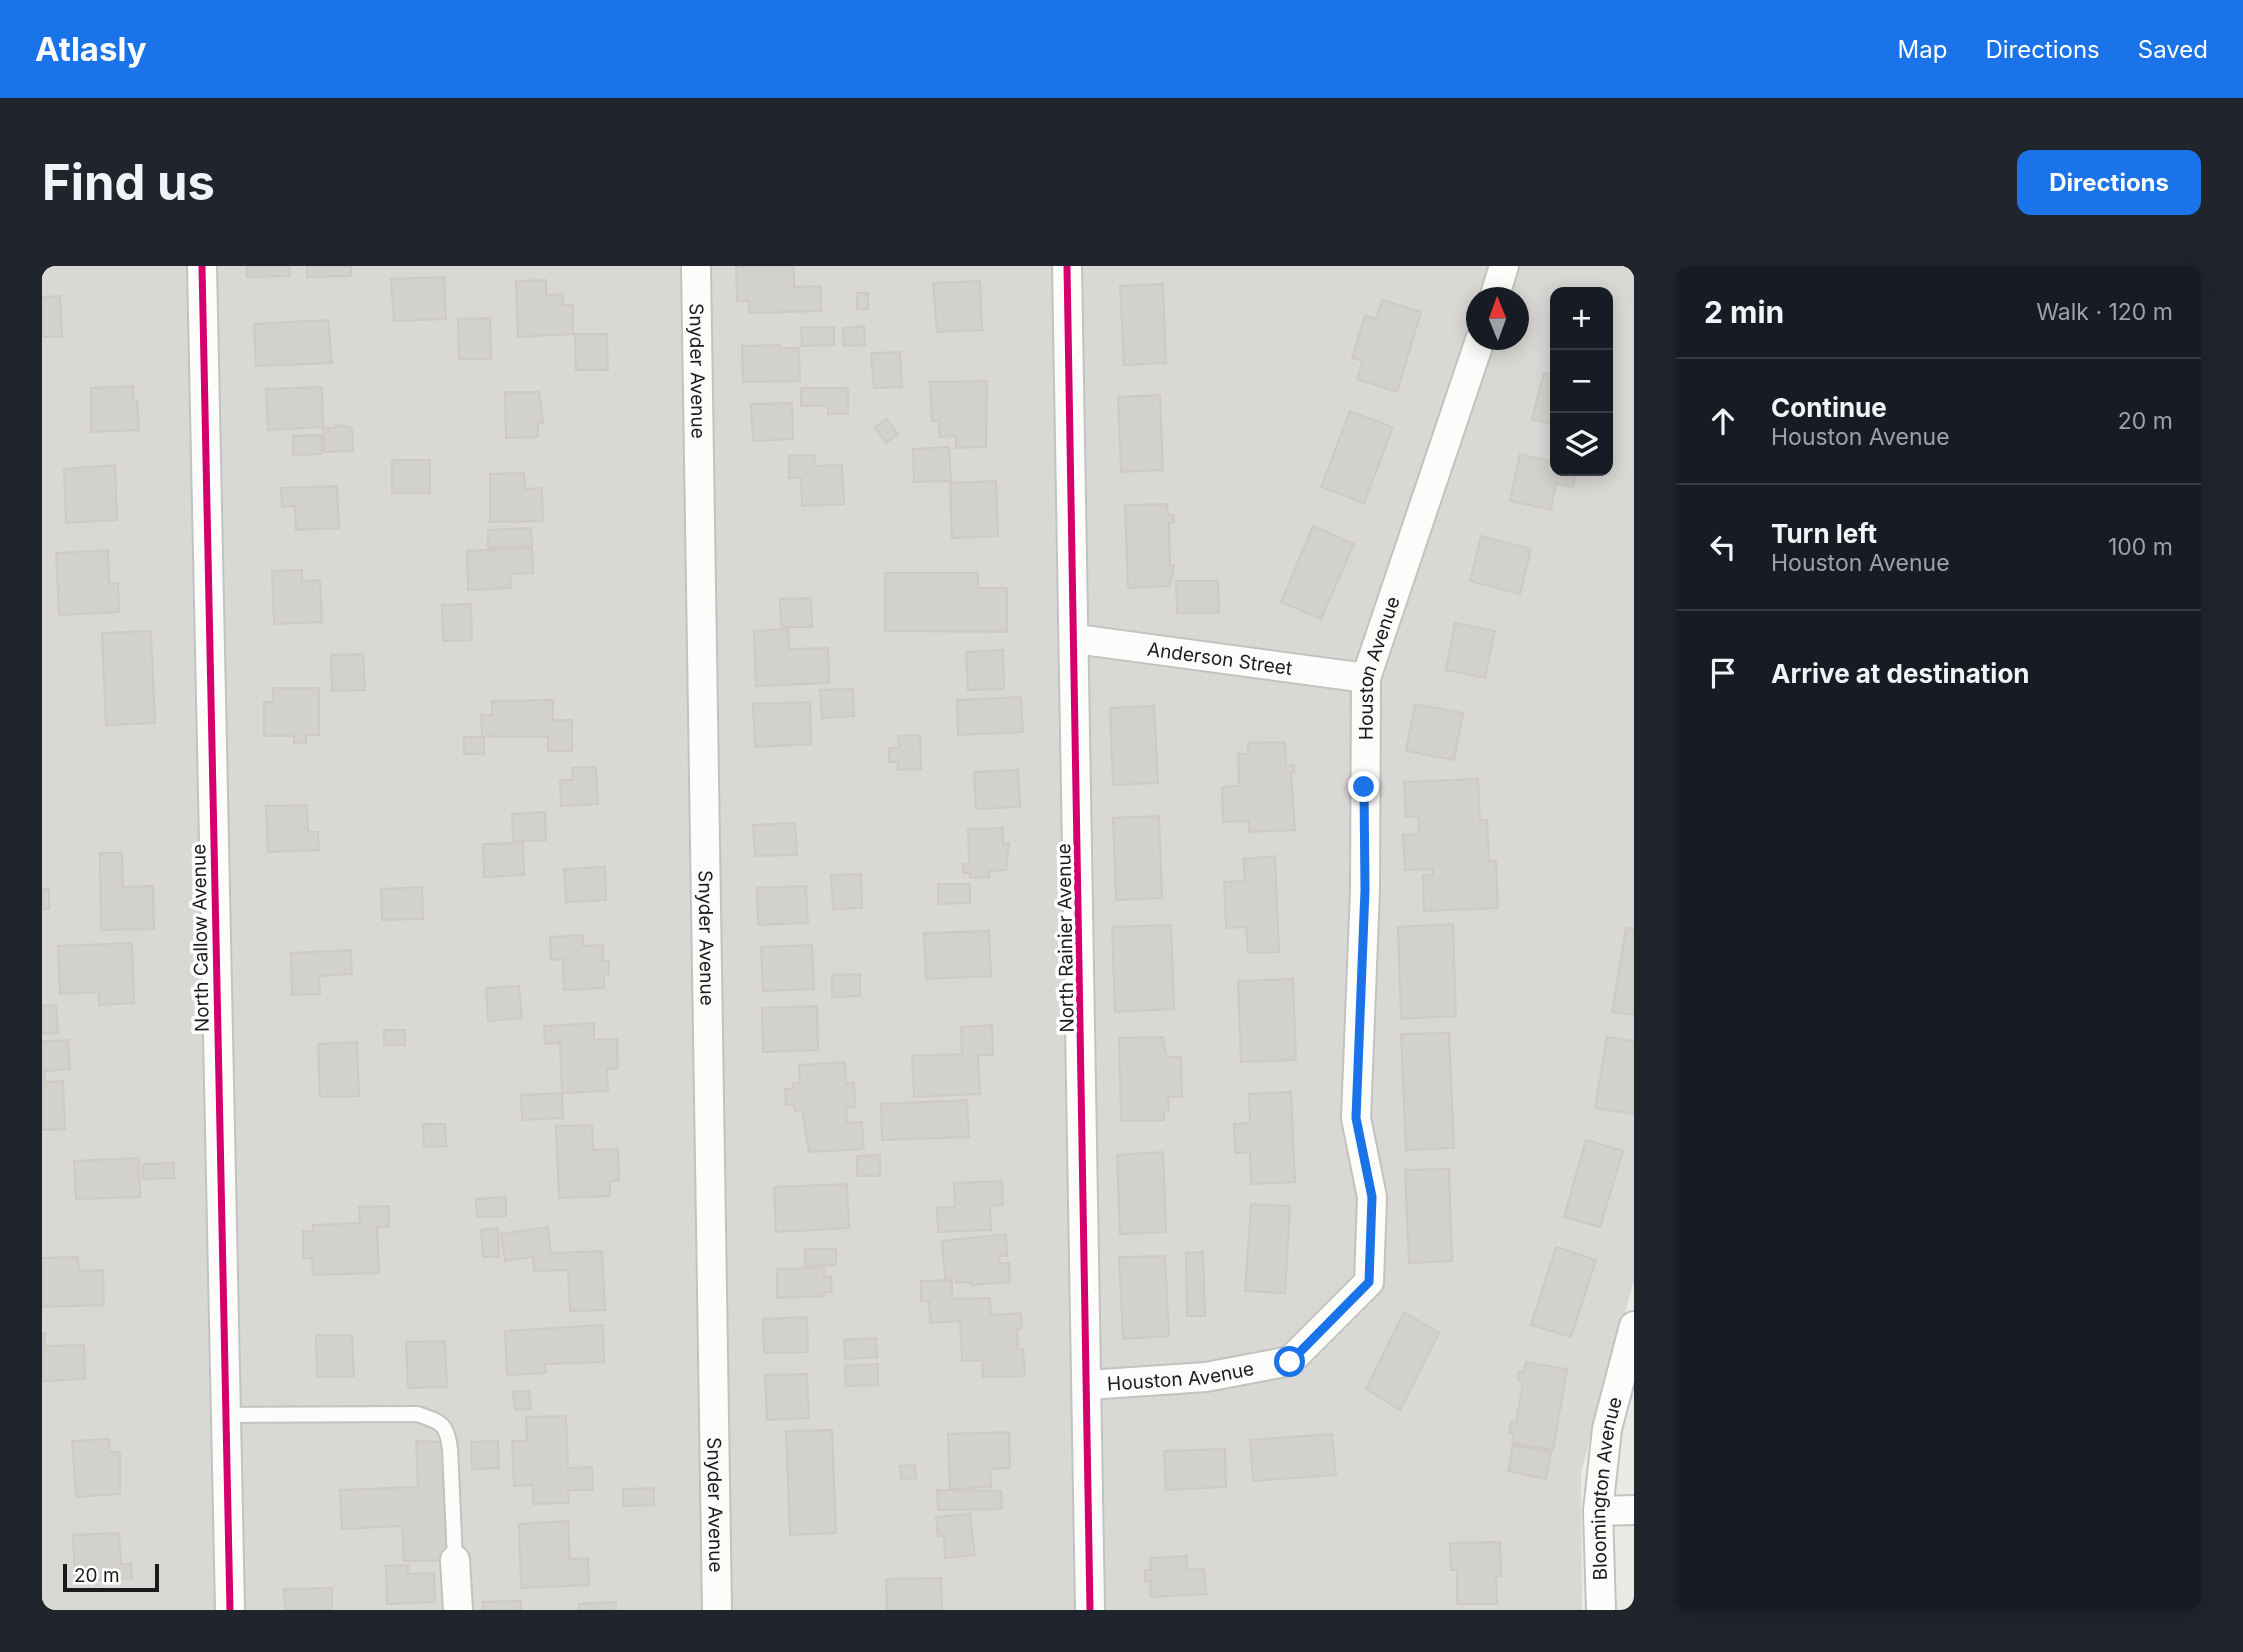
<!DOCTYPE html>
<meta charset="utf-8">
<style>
body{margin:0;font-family:Inter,sans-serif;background:#20242c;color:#f1f3f6}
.controls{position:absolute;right:21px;top:21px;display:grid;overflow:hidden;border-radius:14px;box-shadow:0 4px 18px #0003}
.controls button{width:63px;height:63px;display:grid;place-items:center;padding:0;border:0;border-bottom:2px solid #363941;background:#171b24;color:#f1f3f6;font:35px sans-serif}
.compass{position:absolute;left:1424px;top:21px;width:63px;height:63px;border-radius:50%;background:#171b24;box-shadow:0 4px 18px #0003;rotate:359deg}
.scale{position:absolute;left:21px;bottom:18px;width:96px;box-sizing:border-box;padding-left:7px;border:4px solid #1b1b1b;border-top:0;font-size:19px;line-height:24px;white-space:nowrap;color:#1b1b1b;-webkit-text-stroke:5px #fff;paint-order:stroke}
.stop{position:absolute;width:21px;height:21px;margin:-16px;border:5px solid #1a73e8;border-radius:50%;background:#fff}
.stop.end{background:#1a73e8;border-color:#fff;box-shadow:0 2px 7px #0008}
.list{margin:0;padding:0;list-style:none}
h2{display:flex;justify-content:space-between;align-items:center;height:91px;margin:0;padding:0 28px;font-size:30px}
h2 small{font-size:23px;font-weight:400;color:#9ea1a6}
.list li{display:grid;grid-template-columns:46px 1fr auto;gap:21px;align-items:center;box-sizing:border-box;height:126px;padding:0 28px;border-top:2px solid #363941}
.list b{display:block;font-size:26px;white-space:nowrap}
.list p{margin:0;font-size:23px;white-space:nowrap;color:#9ea1a6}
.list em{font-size:23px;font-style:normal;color:#9ea1a6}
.icon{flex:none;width:38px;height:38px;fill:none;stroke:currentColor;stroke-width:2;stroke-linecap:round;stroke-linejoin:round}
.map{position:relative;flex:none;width:1592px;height:1344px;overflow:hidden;border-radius:14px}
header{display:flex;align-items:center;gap:42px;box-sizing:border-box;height:98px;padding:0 35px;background:#1a73e8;color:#fff}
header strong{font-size:33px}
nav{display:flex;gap:38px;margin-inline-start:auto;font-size:24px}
.intro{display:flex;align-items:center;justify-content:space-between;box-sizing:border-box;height:168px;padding:0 42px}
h1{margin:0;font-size:49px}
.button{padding:18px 32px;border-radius:14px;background:#1a73e8;color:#fff;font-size:24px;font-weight:700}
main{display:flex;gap:42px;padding:0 42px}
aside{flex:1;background:#171b24;border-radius:14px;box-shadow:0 4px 18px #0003}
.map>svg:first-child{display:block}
</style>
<header>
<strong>Atlasly</strong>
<nav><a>Map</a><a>Directions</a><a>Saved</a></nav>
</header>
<div class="intro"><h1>Find us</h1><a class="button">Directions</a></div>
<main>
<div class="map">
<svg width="1592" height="1344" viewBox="0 0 1592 1344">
<rect width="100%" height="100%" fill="#eae9e4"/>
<!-- residential -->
<path fill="#d9d8d5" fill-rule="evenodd" d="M0,0h1592v1014l-53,192 1,138h-1540zM1513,26h53v179h-53zM1434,32h42v42h-42z"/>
<!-- building -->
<path fill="#d3d1cc" stroke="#cdcac5" stroke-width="2" d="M205,0h43v10l-43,1z
M265,0h44v10l-44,1z
M694,0h58v21l27,-1v25l-72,2v-12h-12z
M402,11l2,42 -52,2 -3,-42z
M504,14v15l17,-1v11h10v29l-55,3 -2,-56z
M938,15l2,49 -45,2 -4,-49z
M1121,18l3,79 -42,2 -4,-79z
M815,27h11v16h-11z
M18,30l2,41h-20v-40z
M1340,34l39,12 -24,80 -40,-13 6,-18 -11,-3 13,-42 11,3z
M448,52l1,41h-32l-1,-40z
M286,54l4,43 -76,3 -2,-42z
M822,60l1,19 -21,1 -1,-18z
M759,61h33v18l-32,1z
M533,68h32l1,36h-32z
M738,79v3h19l1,33 -57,1 -1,-36z
M858,86l2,35 -28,1 -3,-35z
M1502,107l11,3v49l-23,-6z
M945,115l-1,66 -30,1v-12l-16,1 -1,-16h-7l-2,-39z
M91,120v14h4l2,30 -48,2v-44z
M280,121l1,40 -55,3 -2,-41z
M759,122h47v26h-20v-8h-27z
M463,126h34l4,31h-5v14l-32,1z
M1118,129l3,75 -42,2 -3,-75z
M750,137l1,36 -40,2 -2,-37z
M1308,145l43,16 -29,76 -43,-16z
M844,153l12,15 -12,9 -11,-15z
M294,159l16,3 1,23 -29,1 -1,-24h13z
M279,169l1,19 -29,1v-19z
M907,181l2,34 -37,1 -1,-33z
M1478,188l35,8v9h21l-3,16 -17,-4 -5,27 -41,-9z
M772,189l1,11 27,-1 2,39 -42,2 -1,-28h-12v-22z
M350,194h38v33h-38z
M73,199l2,55 -51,3 -2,-54z
M482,207l1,16 17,-1 1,33 -53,1v-48z
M954,215l2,55 -46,2 -2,-55z
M295,220l2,42 -43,2 -1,-24 -13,1 -1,-19z
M1125,238l1,11h5l1,7 -5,1 1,42h4l-4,21 -42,2 -3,-83z
M1271,260l41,18 -33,75 -40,-17z
M489,262l1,18 -44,2v-18z
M1439,270l50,13 -11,45 -50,-13z
M490,282l1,25 -23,1 1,14 -43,2 -1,-39z
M66,284l1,34 9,-1 1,29 -60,3 -3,-62z
M260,304v11l18,-1 2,42 -48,2 -2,-53z
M843,307h93v15h29v44l-122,-1z
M1134,315h42l1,32h-42z
M769,332l1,29h-31l-1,-28z
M429,338l1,36 -29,1 -1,-36z
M1413,357l40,8 -10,47 -39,-8z
M746,363l1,20 39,-1 1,35 -73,3 -2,-55z
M109,365l4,92 -49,2 -4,-92z
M961,384l1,39 -36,1 -2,-38z
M321,388l2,36 -33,1 -1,-36z
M231,422h46v47h-13v7l-12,1v-7h-30v-34h9z
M811,423l1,27 -32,2 -2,-28z
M979,431l2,35 -65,3 -1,-35z
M511,434v20h19v31h-24v-14l-64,-1v18h-20v-17h18l-1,-22h11v-14z
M768,436l1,42 -56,3 -2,-43z
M1373,438l48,9 -9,47 -48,-9z
M1112,440l4,77 -45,2 -3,-77z
M878,469l1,34 -23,1v-8h-9v-14h10l-1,-12z
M1243,476l1,23h8v8h-3l4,57 -46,2v-11l-26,1 -1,-35 17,-1 -1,-32h10v-11z
M554,501l2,37 -37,2 -1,-26h13l-1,-12z
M976,504l2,37 -44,2 -2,-37z
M1436,513l2,41h7l2,41h7l2,47 -74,3 -1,-36h10v-6l-28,1 -2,-35 16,-1 -1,-17h-12l-2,-35z
M265,539l1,27h10l1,18 -51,2 -2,-46z
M503,546l1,28 -33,1 -1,-27z
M1117,550l3,82 -46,2 -3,-82z
M753,557l2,32 -42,1 -2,-31z
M961,562v16l6,-1 -3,27 -17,1v6l-19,1v-5h-7v-9h6l-1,-35z
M481,577l1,32 -40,2 -1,-33z
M58,587h22l1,34 30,-1 1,43 -53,1z
M1233,590l4,96 -31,1 -2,-26 -20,1 -2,-46 21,-1 -2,-22z
M563,601l1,33 -40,2 -2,-33z
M819,608l1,34 -29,1 -2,-34z
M896,618h32v19l-32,1z
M764,620l2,37 -50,2 -1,-37z
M380,621l1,32 -41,1 -1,-31z
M0,623h7v20h-7z
M1411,658l3,92 -55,3 -3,-92z
M1129,659l3,84 -59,3 -3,-85z
M1584,662l8,1v86l-22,-3z
M947,665l2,45 -65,3 -2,-46z
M541,669v11l20,-1v16h6v13h-5v14l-40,2 -1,-31 -12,1 -1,-23z
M90,677l2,60 -35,2v-13l-39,2 -2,-48z
M770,679l2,44 -51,2 -2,-44z
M309,684l1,24 -33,2 1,18 -28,1 -1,-42z
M818,708v22l-28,1v-22z
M1251,713l3,81 -55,2 -3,-81z
M477,720l3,32 -34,3 -2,-33z
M14,739l2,28 -16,1v-28z
M775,740l1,44 -55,2 -1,-44z
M552,757v17l23,-1 1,29 -11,1 1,22 -46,2 -2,-50 -15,1 -1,-18z
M950,759l1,30h-15l2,39 -66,3 -2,-41 50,-2 -1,-27z
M342,764h21v15h-21z
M1407,767l5,115 -48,2 -5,-116z
M1121,771l4,20h14l1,40h-14l1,13h-5v10l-43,1 -2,-83z
M1565,771l27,4v73l-39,-6z
M26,774l2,29 -25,2v11l18,-1 2,48 -23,1v-89z
M315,776l2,54 -39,1 -2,-53z
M803,796l1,22 8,-1 1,24 -9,1 1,15 15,-1 2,27 -55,3 -7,-42 -7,1 -1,-6h-8l-1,-16h8v-6h7l-1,-18z
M1249,826l4,90 -44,2 -1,-31h-15l-1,-29 16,-1 -1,-29z
M520,827l1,25 -41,2 -1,-25z
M925,834l2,37 -87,3 -1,-36z
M381,858h22l1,22 -22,1z
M550,859l1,25 25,-1 1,32h-9v15l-51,2 -3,-72z
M1544,874l37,11 -23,76 -36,-10z
M1121,886l3,80 -46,2 -3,-79z
M838,889v21h-23v-20z
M97,892l1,39 -64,2 -2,-38z
M132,897v15l-31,1v-15z
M1407,903l3,92 -43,2 -4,-93z
M960,915l1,24 -13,1 1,24 -53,2 -1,-24 18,-1 -1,-24z
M805,918l2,44 -73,4 -2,-45z
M464,931v19l-29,1 -1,-18z
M1209,938l39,2 -5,87 -40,-2z
M347,940v21h-12l2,46 -66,2 -1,-17h-9v-27h10v-6l47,-2 -1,-16z
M506,961l3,26 51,-2 3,59 -35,1 -2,-41 -34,1 -1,-14 -28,4 -4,-27z
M456,962l1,29h-16l-2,-27z
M964,968l1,22h-8l1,7h9l1,19 -39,3 -1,-3 -14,1 -1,-6 -10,1 -3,-37z
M1514,981l40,13 -25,77 -40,-12z
M763,983h31v16l-31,1z
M1161,986l2,64h-18l-1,-63z
M1123,990l4,80 -46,3 -4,-82z
M36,991l1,14 24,-1 1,35 -62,2v-49z
M782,1002v9h7l1,15h-8v4l-47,2v-29z
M910,1014v19l38,-1 1,17 30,-2 1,16h-5l1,20h5l2,27 -42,1 -1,-17 -20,1 -2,-40 -30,2 -1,-22h-8v-20z
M1362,1046l35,21 -39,77 -34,-21z
M765,1051l1,35 -44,1 -1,-34z
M561,1059l1,37 -59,2 1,9 -39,2 -2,-44z
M0,1067h3v13l39,-1 1,34 -43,2z
M274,1069h36l2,41 -37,1z
M834,1072l1,19 -32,2 -1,-19z
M403,1075l2,46 -39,1 -2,-46z
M1484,1096l41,7 -14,81 -41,-7 2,-9 -5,-1 2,-11 5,1 7,-42 -5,-1 1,-9 5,1z
M836,1098v21l-32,1 -1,-20z
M765,1108l2,44 -42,2 -2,-45z
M487,1125l2,18 -16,1 -2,-18z
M524,1150l2,52 24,-1 1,23h-25l1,13 -36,1v-19l-19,1 -2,-45h15l-1,-24z
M790,1164l4,103 -46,2 -4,-104z
M967,1166l1,36 -20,1 1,18 -41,2 -2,-55z
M1290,1168l4,41 -83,6 -3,-41z
M67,1173l1,13h10v42l-44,3 -4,-56z
M374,1175l27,1 5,118 -44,1 -2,-35 -60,3 -2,-39 78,-3z
M456,1175l1,27 -27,1 -1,-27z
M1471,1179l38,7 -5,27 -38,-8z
M1183,1183l1,38 -60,3 -2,-39z
M873,1199l1,13 -15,1 -1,-13z
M612,1222v17l-31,1v-17z
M895,1224l64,1 1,18 -64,1z
M928,1248l5,41 -30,3 -1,-22h-6l-2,-19z
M526,1255l2,38 18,-1 1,27 -68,3 -2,-64z
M77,1267l2,31h10l1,14 -57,3 -2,-46z
M1458,1276l1,34h-5l1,28h-40v-34h-6l-1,-27z
M1145,1290v14l17,-1 2,25 -55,3 -1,-16 -5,1v-12h6l-1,-12z
M366,1299v9l26,-1 1,29 -48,2 -1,-38z
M899,1312l1,32h-55l-1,-31z
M290,1322v22h-47l-1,-21z
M479,1335v9h-38v-8z
M574,1336v8h-37v-6z"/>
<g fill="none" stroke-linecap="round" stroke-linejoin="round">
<defs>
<path id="lane" d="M184,1149l191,-1c24,8 30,9 33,35l5,111"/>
<g id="street">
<path d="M160,0l28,1344"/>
<path id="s1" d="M654,0l21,1344"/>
<path d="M1025,0l23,1344"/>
<path d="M1452,32l10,-32"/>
<path id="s2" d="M1034,373l290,39"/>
<path id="s3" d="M1046,1119l118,-8 84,-16 79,-79 3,-85 -16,-79 9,-228 1,-212 114,-338"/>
<path d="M1556,1245l36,-1"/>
<path d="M413,1294l3,50"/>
<path id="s4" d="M1559,1344l-3,-99 9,-82 27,-103"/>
</g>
</defs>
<!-- lane casing -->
<use href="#lane" stroke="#c2c2c0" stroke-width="18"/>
<!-- street casing -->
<use href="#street" stroke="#c2c2c0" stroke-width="32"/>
<!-- lane -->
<use href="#lane" stroke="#fcfcfb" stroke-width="14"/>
<!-- street -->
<use href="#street" stroke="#fcfcfb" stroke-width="28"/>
<defs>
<path id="cycleway" d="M160,0l28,1344
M1025,0l23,1344"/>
</defs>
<!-- cycleway casing -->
<use href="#cycleway" stroke="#fff" stroke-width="11"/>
<!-- cycleway -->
<use href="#cycleway" stroke="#d6006c" stroke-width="7"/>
</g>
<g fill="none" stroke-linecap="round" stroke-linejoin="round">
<!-- route -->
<path stroke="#1a73e8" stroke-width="9" d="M1248,1096l79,-80 3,-85 -16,-79 9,-228 -1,-103"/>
</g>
<g text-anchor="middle" stroke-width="7" stroke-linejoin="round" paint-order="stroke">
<!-- street labels -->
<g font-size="19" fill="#1b1b1b" stroke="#fff">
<text dy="7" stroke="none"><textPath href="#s1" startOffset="105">Snyder Avenue</textPath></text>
<text dy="7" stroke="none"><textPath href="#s2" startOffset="145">Anderson Street</textPath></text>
<text dy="7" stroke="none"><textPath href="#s3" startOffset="933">Houston Avenue</textPath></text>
<text transform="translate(158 672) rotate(-91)" y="7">North Callow Avenue</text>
<text dy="7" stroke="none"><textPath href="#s1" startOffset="672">Snyder Avenue</textPath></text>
<text transform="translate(1023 672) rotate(-91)" y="7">North Rainier Avenue</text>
<text dy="7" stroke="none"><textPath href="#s3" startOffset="93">Houston Avenue</textPath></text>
<text dy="7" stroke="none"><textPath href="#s4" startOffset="122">Bloomington Avenue</textPath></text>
<text dy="7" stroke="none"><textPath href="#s1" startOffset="1239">Snyder Avenue</textPath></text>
</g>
</g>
</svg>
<div class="controls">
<button>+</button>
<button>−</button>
<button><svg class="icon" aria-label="layers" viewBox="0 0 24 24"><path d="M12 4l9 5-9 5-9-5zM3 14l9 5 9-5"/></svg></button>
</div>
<svg class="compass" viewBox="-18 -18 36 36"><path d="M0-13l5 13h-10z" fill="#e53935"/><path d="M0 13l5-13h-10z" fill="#9ea1a6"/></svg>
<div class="scale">20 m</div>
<div class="stop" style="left:1248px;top:1096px"></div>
<div class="stop end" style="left:1322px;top:521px"></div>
</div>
<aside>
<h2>2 min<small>Walk · 120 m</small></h2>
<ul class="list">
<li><svg class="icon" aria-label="ahead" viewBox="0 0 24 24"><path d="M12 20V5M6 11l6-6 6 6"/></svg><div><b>Continue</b><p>Houston Avenue</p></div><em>20 m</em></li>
<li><svg class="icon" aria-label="left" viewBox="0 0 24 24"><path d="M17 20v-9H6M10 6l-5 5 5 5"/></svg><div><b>Turn left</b><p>Houston Avenue</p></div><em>100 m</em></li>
<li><svg class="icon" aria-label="arrive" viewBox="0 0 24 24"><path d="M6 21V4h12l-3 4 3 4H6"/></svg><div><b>Arrive at destination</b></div></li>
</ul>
</aside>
</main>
